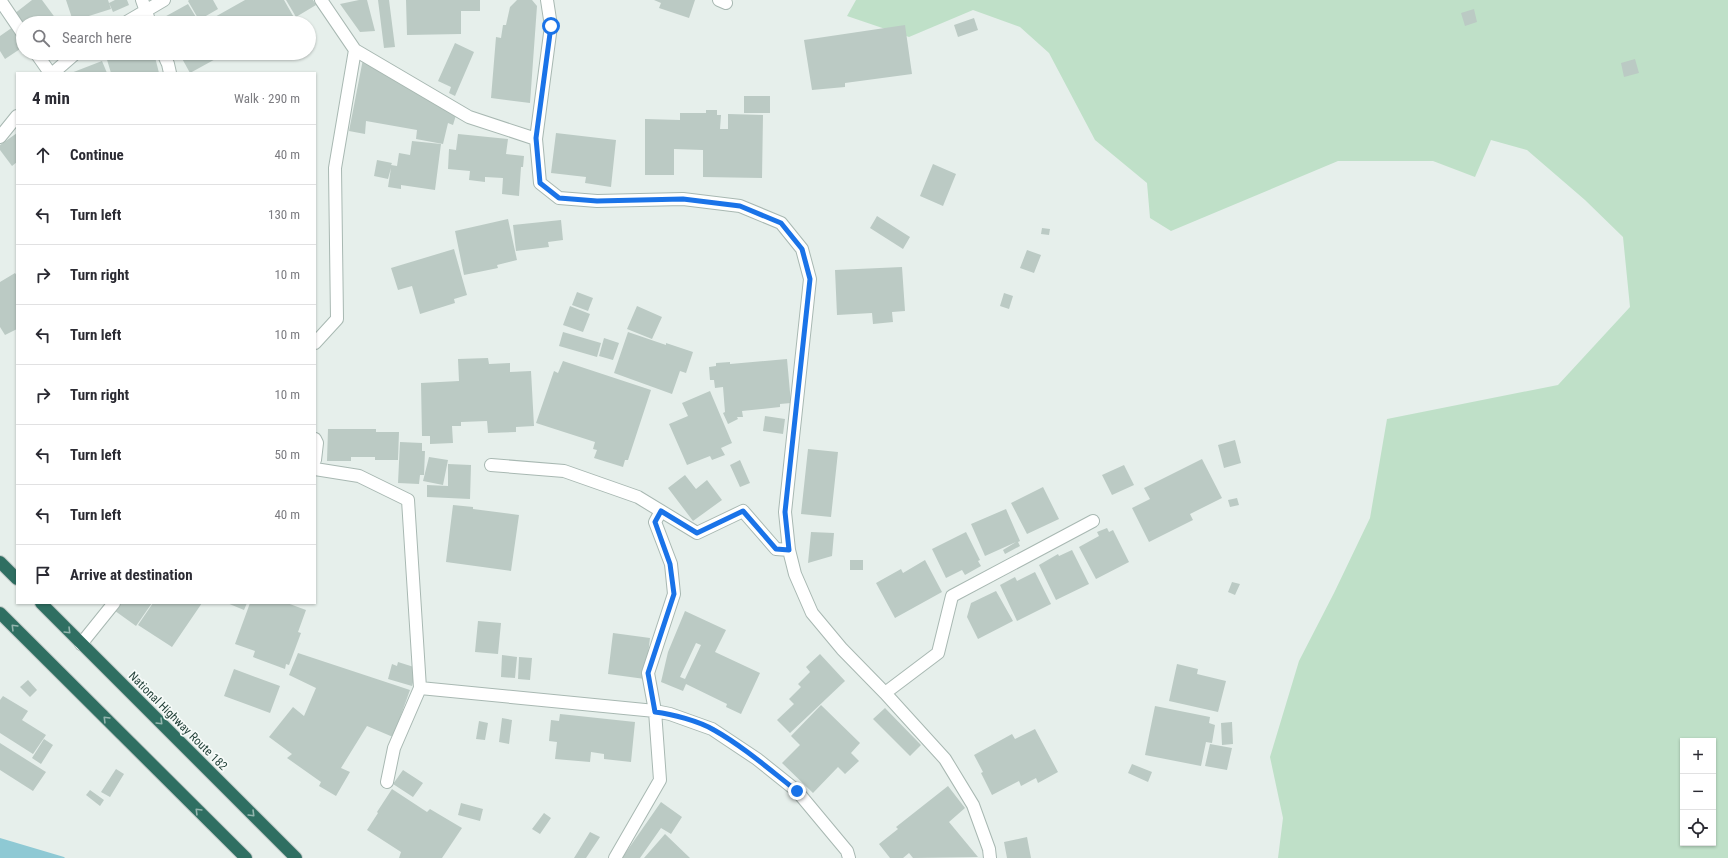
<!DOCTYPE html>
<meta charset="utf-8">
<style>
body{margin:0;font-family:"Roboto Condensed",sans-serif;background:#f2f2f3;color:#2b2b33}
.controls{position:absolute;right:12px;bottom:12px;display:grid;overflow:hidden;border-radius:0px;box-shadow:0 1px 3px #0004}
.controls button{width:36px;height:36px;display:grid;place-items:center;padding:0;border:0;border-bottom:1px solid #e1e1e2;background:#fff;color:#2b2b33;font:20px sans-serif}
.stop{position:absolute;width:12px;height:12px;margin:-9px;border:3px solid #1a73e8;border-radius:50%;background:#fff}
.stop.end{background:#1a73e8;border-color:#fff;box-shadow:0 1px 4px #0008}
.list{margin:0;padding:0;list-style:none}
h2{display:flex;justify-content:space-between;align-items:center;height:52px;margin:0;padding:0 16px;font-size:17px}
h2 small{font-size:13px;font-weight:400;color:#7c7c81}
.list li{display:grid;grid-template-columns:26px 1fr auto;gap:12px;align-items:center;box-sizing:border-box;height:60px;padding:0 16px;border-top:1px solid #e1e1e2}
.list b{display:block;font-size:15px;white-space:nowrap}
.list em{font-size:13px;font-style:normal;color:#7c7c81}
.icon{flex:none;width:22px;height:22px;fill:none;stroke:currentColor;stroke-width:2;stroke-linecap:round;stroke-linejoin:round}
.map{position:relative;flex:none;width:1728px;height:858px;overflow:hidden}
.search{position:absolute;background:#fff;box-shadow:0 1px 3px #0004;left:16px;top:16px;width:300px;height:44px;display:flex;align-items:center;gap:10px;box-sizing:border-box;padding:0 14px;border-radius:22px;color:#7c7c81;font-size:15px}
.panel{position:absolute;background:#fff;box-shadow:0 1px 3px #0004;left:16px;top:72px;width:300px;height:532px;border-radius:0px}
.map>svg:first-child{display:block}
</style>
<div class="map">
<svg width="1728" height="858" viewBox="0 0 1728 858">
<rect width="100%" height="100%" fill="#e6efeb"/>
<!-- green -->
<path fill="#bfe0c8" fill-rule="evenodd" d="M856,0h872v858h-450l5,-40 -13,-61 29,-96 35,-68 36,-75 17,-99 171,-34 72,-78 -7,-70 -38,-37 -58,-50 -36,-10 -16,37 -42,-16h-95l-167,70 -21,-13 -3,-35 -52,-43 -46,-87 -29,-26 -47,-17 -64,27 -62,-21zM1683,741h30v102h-30z"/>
<!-- water -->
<path fill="#8ec9d4" d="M0,838l64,19 1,1h-65z"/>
<!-- building -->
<path fill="#bbcac4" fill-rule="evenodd" d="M32,0h10l17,23h-36v2l-9,-11z
M66,0h42l3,9 -38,12z
M115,0h12l2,5 -16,7 -4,-9z
M189,0h24l5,9 -19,11 -11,-19z
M245,0h39l12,21 -4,2h-76l-3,-5z
M286,0h27l3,5 -20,12z
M359,0h8l8,31 -15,1 -20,-28z
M378,0h11l6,47 -11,1z
M406,0h74v11h-19v23l-54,1z
M517,0h15l5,6 -7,97 -39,-5 5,-61 5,1 2,-13h3l4,-18z
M654,0h41l-6,18 -30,-10 2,-5z
M188,4l11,18 4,-2 2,3h-44l-2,-3z
M1474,9l3,13 -12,4 -4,-13z
M974,18l4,12 -20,7 -4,-12z
M905,25l7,49 -67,9v4l-33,3 -8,-50z
M13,27l10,15v5l-18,12 -5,-8v-15z
M455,43l19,9 -19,44 -6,-3 2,-6 -13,-6z
M105,53h49l5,20h-48z
M179,53h40l2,3 -31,17z
M364,54l93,58 -4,13 -5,-2 -5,21 -27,-5 1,-9 -51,-9 -1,13 -16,-3z
M1635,59l4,14 -15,4 -3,-14z
M102,61l5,12h-36z
M744,96h26v17h-26z
M706,110h11v5h4l-1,14h8v-15l35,1 -1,63 -59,-1v-27l-29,-1v26h-29v-56l35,1v-7h26z
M17,133v29l-5,4 -12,-16v-5z
M556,133l60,7 -5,47 -26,-4 1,-6 -35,-4z
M458,134l50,5 -2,15 18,2 -1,11h-2l-2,29 -17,-2 1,-16 -18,-1v5l-16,-2 1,-9 -22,-2 1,-20 7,1z
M412,141l29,3 -6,46 -34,-5v4l-13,-2 3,-19 -3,11 -14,-3 3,-16 15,3 -1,2 6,1 2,-13 11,2z
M933,164l23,10 -13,32 -23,-10z
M877,216l33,21 -7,12 -33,-21z
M508,219l9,41 -20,5 1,3 -34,7 -9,-44z
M561,220l2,20 -15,2 1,5 -33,4 -3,-26z
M1042,228l8,1 -1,6 -8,-1z
M454,249l13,46 -13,4 1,4 -35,11 -8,-28 -14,4 -7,-22z
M1027,250l14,5 -7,18 -14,-5z
M902,267l3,44 -13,1 1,10 -20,2 -1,-11 -35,2 -2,-45z
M15,273l2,3v53l-12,6 -5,-8v-45z
M577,292l16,6 -5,13 -16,-6z
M1004,293l9,3 -4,13 -9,-3z
M570,306l20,8 -7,18 -20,-7z
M637,306l25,11 -10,22 -25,-10z
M563,332l38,11 -4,14 -38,-11z
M628,332l38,13v-2l27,9 -7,21 -6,-2 -8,23 -58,-21z
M604,338l15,5 -6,17 -14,-4z
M488,358l1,6 21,-1v9l21,-1 3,55 -18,1v5l-28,1 -1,-12 -26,1v4h-9l1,17 -23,1v-8h-8l-1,-53 38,-2 -1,-22z
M787,359l4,44 -11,1v3l-38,4 1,6h-6l1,2 -10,5 -5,-11 2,-1 -2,-25 -8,1 -1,-8h-4l-1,-13 7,-1v-3l14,-1v2z
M563,361l88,29 -23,70h-3l-2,7 -29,-9 3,-8 -4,-1 2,-7 -59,-19 18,-52 4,2z
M710,391l22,52 -11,5 4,7 -13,5 -2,-4 -23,9 -18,-41 19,-8 -6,-13z
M765,416l20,3 -2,15 -20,-3z
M328,429h48v3h23l-1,28h-23v-3h-24v4h-24z
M1235,440l6,23 -17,5 -6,-23z
M400,442l22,1v8h3l-1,24h-4l-1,9 -21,-1z
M808,449l30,3 -7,65 -30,-3z
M429,457l19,3 -5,25 -20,-4z
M1202,459l20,39 -32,16 3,6 -44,22 -17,-34 18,-9 -6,-11z
M740,460l10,23 -10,4 -10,-22z
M448,464l23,1 -1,34 -43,-2v-12l21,1z
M1124,465l10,20 -22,10 -10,-20z
M685,475l11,14 11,-9 15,20 -29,21 -25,-33z
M1043,487l16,32 -32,15 -16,-31z
M1237,498l2,7 -9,2 -2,-7z
M453,505l20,2v2l46,6 -8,56 -65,-9z
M1006,509l14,32 -2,1 2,4 -15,8 -2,-4 13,-8 -31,14 -14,-32z
M1107,528l2,4 4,-2 16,32 -33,17 -17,-32 20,-11 -2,-4z
M811,532l23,1 -2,23 -24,7z
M966,532l14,28 -2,1 3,5 -16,9 -3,-5 -16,8 -14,-29z
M1072,550l17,34 -33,16 -17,-35 19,-11 1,2z
M850,560h13v10h-13z
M925,560l17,32 -47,26 -19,-35 25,-14 2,4z
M1035,572l16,32 -34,17 -17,-36 15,-8 2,4z
M1232,582l8,2 -5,11 -7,-3z
M996,591l17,30 -35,18 -11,-22 4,-14z
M115,603h37l-16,23 -25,-18z
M153,603h49l-30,44 -34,-22z
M227,603h20l-3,7z
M250,603h37l19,7 -8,22 3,1 -12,32 -3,-1 -1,5 -32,-12 2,-6 -20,-7z
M685,611l41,19 -11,22 45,21 -19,41 -15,-7 1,-3 -41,-20 -3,7 -22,-9 7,-30zM696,643l5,2 -16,34 -5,-2z
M478,621l23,2 -3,31 -23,-2z
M613,633l37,5 -5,41 -37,-5z
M298,653l112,37 -17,47 -26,-11 -26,42 9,4 -14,24 -17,-10 2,-4 -34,-24 5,-4 -23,-17 24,-30 11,9 12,-28 -27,-13z
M820,654l25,27 -55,52 -13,-13 17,-16 -5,-5 12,-12 -3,-3 12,-12 -4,-5z
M502,655l15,2 -2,21 -14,-1z
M519,657l13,1 -2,22 -12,-1z
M398,662l19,6 -5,18 -24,-7 4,-15 5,2z
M1177,664l21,5 -1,5 29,7 -8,31 -49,-11z
M234,669l46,17 -10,27 -46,-17z
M28,680l9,10 -7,7 -10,-10z
M3,696l25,15 -6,9 24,15 -13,19 -33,-21v-33z
M821,705l39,38 -9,10 8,8 -14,13 -7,-7 -25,26 -31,-30 18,-18 -9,-9z
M1155,706l55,11 -1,6 6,2 -3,18 -6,-1 -5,24 -56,-11z
M885,708l36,37 -11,11 -37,-37z
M560,714l75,8 -4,40 -27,-3v-5l-13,-2 -1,10 -35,-3 2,-17 -8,-1 2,-21 8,1z
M502,718l10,2 -3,24 -10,-2z
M479,721l9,2 -3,17 -9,-1z
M1232,722l1,22 -11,1 -1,-22z
M1035,729l23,43 -20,11 -2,-5 -15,8 -2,-5 -27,14 -11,-22 2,-1 -9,-17 38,-21 3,5z
M44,739l9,6 -12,19 -9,-6z
M0,743l46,29 -13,19 -33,-21z
M1210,744l22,4 -5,22 -22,-4z
M1132,764l20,8 -4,10 -20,-9z
M116,769l8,5 -14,23 -9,-5z
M403,770l20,13 -10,14 -20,-13z
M948,786l17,22 -16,14 29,35 -65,1 -4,-5 -6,5h-13l-11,-14 19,-15 -2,-2z
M392,789l35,23 3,-3 32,19 -20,30h-43l2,-6 -34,-22 11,-17 -1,-1z
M90,790l14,10 -4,6 -14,-11z
M661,802l21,15 -11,17 -10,-6 -21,30h-18z
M461,803l22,6 -3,12 -22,-6z
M544,813l7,5 -11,16 -8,-5z
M590,832l10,5 -14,21h-12z
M665,834l25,24h-46z
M1027,837l4,21h-24l-3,-16z"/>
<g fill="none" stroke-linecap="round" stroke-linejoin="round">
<defs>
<path id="street" d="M0,0l23,34
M142,0l8,23
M321,0l34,50 114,67 67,22
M547,0l4,26 -15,113 4,44 19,15 38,3 86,-2 57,7 41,17 21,26 8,30 -25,233 4,38 6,24 17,39 30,36 43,44 60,66 28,46 16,44 1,9
M719,0l7,3
M125,23l39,-23
M36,53l14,20
M163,53l5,11 2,9
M53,73l23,-20
M0,137l17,-21
M315,343l22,-24 -2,-151 20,-118
M315,439l2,4 -2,17
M491,465l73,6 74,26 59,36 46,-22 33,38 13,1
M315,469l44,7 49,24 12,188 -26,60 -7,34
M661,511l-6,11 16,42 3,30 -26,79 7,38 15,3 42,15 45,30 40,32 50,60 2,7
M81,644l33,-41
M420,688l235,23 5,69 -45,78
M885,693l53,-40 14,-57 141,-75"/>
<path id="highway" d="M0,562l17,17
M41,603l255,255
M0,613l246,245"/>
</defs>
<!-- street casing -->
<use href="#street" stroke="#a8b8b2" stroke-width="14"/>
<!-- highway casing -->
<use href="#highway" stroke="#c2cac8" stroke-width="14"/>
<!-- street -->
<use href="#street" stroke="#fff" stroke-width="12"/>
<!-- highway -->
<use href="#highway" stroke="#2f6f62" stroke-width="12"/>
</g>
<!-- one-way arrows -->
<defs><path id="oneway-chevron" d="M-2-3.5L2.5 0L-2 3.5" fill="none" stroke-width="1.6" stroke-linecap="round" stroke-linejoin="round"/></defs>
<g stroke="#93b5ae">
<use href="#oneway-chevron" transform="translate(14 627) rotate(-135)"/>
<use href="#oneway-chevron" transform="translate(68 631) rotate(45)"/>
<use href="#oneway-chevron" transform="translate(106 719) rotate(-135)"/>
<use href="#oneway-chevron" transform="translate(160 722) rotate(45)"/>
<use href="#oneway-chevron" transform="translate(198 811) rotate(-135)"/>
<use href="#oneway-chevron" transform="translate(252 814) rotate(45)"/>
</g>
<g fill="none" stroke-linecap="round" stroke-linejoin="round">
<!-- route -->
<path stroke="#1a73e8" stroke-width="5" d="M551,26l-15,112 4,45 19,15 38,3 86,-2 57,7 41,17 21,26 8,30 -25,233 4,38 -13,-1 -33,-38 -46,22 -36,-22 -6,11 15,42 4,30 -26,79 7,39c17,2 44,9 59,18 30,17 56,40 83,61"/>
</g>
<g text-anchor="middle" stroke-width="3.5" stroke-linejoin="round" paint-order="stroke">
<!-- street labels -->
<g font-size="12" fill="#24423a" stroke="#f7fbf9">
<text transform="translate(178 721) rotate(45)" y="4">National Highway Route 182</text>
</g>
</g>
</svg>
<div class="controls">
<button>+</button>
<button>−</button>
<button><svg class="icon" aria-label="locate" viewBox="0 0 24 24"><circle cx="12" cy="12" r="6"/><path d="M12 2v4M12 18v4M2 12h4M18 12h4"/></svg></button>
</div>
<div class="stop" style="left:551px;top:26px"></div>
<div class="stop end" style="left:797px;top:791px"></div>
<div class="search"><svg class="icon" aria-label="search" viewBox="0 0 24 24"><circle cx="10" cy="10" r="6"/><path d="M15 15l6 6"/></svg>Search here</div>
<section class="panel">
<h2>4 min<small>Walk · 290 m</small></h2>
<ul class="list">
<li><svg class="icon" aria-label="ahead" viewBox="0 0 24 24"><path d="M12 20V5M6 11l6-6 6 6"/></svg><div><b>Continue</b></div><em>40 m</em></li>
<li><svg class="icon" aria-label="left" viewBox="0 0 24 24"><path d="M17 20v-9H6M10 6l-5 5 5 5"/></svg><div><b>Turn left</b></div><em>130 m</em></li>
<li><svg class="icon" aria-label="right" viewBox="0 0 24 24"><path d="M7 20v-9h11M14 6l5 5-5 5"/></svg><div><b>Turn right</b></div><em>10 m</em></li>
<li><svg class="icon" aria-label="left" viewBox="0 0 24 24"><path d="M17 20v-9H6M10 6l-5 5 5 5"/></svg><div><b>Turn left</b></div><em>10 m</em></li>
<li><svg class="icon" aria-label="right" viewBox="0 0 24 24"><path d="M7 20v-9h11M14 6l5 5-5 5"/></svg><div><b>Turn right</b></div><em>10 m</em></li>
<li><svg class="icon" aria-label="left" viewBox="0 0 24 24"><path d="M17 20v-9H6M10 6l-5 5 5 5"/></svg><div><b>Turn left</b></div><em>50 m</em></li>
<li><svg class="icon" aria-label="left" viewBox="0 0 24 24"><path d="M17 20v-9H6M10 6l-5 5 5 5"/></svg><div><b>Turn left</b></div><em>40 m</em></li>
<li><svg class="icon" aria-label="arrive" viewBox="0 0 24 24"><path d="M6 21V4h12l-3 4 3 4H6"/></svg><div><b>Arrive at destination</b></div></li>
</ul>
</section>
</div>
